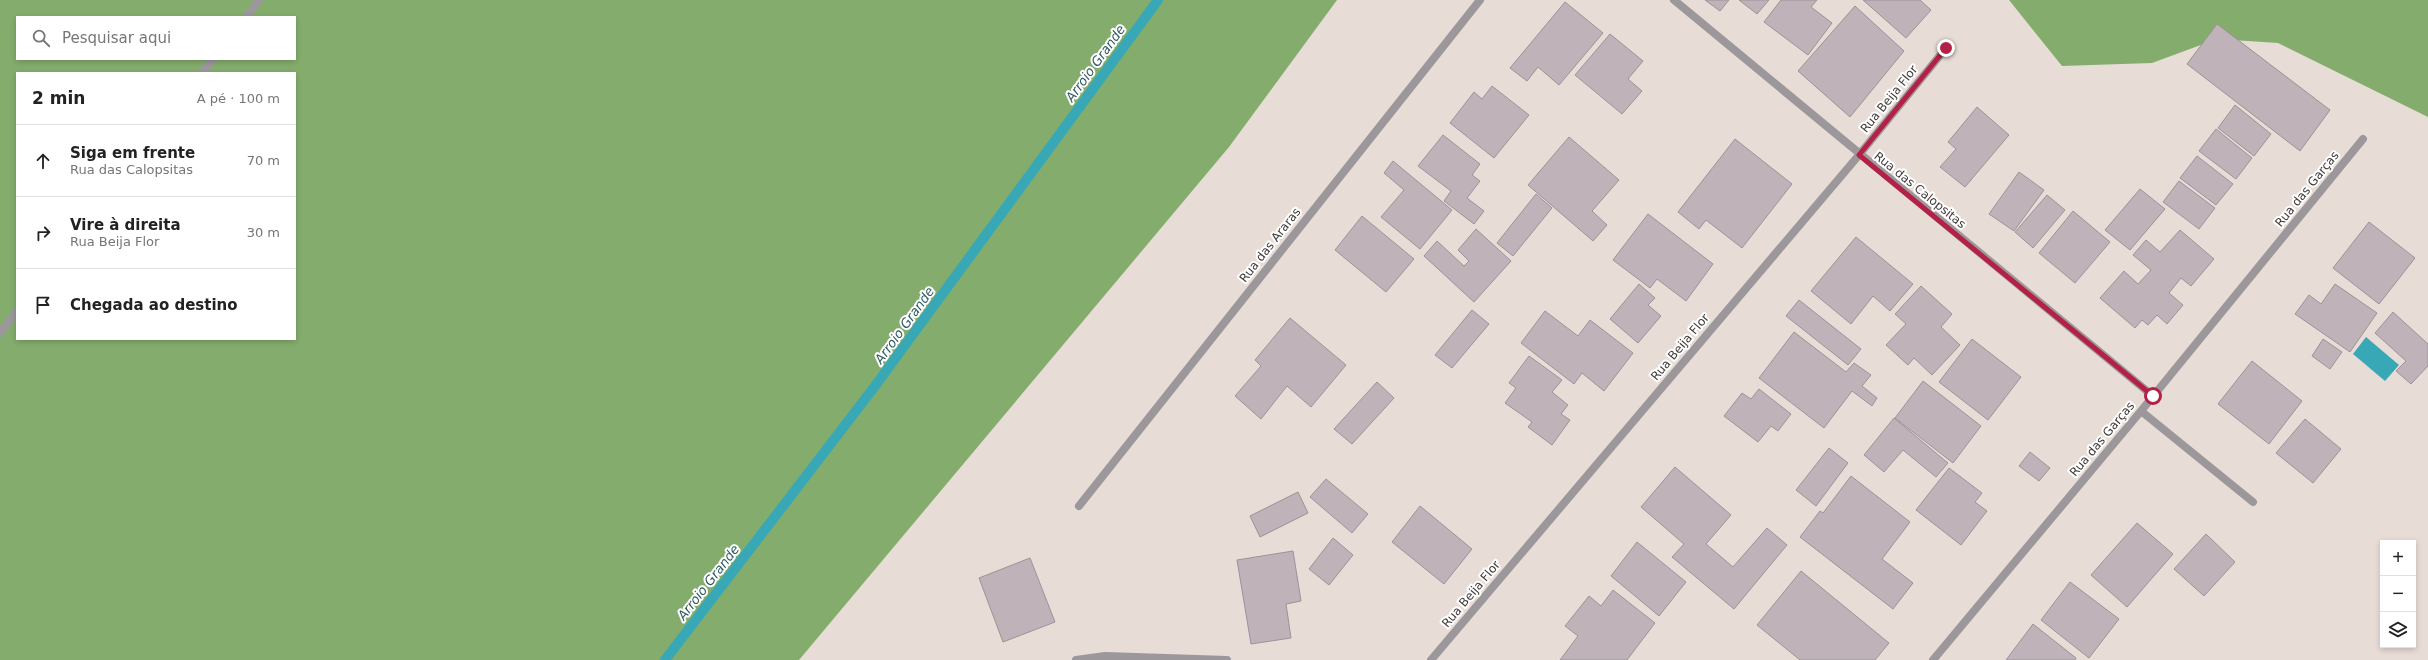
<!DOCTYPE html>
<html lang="pt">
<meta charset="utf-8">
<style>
body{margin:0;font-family:"DejaVu Sans",sans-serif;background:#f2f2f2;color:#222}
.controls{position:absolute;right:12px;bottom:12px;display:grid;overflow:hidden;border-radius:0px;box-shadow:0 2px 6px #0003}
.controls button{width:36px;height:36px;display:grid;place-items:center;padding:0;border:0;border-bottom:1px solid #e0e0e0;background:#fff;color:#222;font:20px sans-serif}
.stop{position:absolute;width:12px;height:12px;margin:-9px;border:3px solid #b32146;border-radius:50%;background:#fff}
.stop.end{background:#b32146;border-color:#fff;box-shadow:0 1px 4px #0008}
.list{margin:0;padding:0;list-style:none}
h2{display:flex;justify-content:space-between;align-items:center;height:52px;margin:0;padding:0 16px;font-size:17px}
h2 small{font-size:13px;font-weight:400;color:#767676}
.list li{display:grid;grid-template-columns:26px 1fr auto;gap:12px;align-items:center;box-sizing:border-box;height:72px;padding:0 16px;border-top:1px solid #e0e0e0}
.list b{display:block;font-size:15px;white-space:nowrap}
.list p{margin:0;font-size:13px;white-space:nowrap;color:#767676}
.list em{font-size:13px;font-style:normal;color:#767676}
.icon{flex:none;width:22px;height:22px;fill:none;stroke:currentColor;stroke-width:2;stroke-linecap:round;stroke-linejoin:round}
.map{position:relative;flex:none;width:2428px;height:660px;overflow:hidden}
.search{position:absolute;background:#fff;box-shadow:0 2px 6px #0003;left:16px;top:16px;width:280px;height:44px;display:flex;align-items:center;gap:10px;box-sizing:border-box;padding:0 14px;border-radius:0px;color:#767676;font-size:15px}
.panel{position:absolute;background:#fff;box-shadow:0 2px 6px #0003;left:16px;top:72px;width:280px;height:268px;border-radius:0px}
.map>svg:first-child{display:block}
</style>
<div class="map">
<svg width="2428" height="660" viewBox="0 0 2428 660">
<rect width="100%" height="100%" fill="#e8dcd6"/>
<!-- forest -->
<path fill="#84ad6d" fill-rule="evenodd" d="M0,0h1337l-108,147 -430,513h-799zM17,17h278v42h-278zM17,73h278v266h-278z
M2009,0h419v117l-150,-74 -61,-4 -65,24 -90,3z"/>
<!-- water -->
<path fill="#39a8b6" d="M2366,337l33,28 -14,16 -32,-27z"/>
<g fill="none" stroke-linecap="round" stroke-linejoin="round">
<!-- stream -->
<path stroke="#39a8b6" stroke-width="10" d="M665,660l210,-274 283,-386"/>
</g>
<!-- building -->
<path fill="#bfb3b9" stroke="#9d9298" d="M1705,0h24l-9,11z
M1739,0h30l-12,14z
M1781,0h36l-6,7 21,16 -24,32 -44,-33z
M1863,0h57l11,10 -25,28z
M1565,2l38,31 -44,52 -21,-18 -11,14 -17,-13z
M1855,6l49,45 -54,66 -52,-46z
M2217,24l113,86 -30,41 -113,-87z
M1610,34l33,27 -15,18 14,12 -20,23 -47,-39z
M1492,86l37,29 -35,43 -44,-35 24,-31 8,7z
M2235,105l36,29 -17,22 -36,-28z
M1977,107l32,28 -44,52 -25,-20 16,-18 -8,-7z
M2216,129l36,29 -16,21 -37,-28z
M1443,135l37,29 -8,11 8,6 -13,17 17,13 -10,13 -30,-23 7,-10 -33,-25z
M1569,137l50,43 -27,31 15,14 -14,16 -65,-56z
M1735,139l57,45 -50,64 -36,-28 -7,9 -21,-17z
M2197,156l36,28 -17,21 -36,-27z
M1393,161l59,49 -32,39 -39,-32 23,-27 -20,-17z
M2019,172l25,18 -30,41 -25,-17z
M2179,181l36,27 -16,21 -36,-27z
M2140,189l25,20 -35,41 -25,-20z
M1536,194l16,14 -39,48 -16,-13z
M2047,195l18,15 -32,38 -18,-16z
M2073,211l37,31 -35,41 -36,-30z
M1648,214l65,50 -27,37 -29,-22 -7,9 -37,-28z
M1362,216l52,43 -28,33 -51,-42z
M2369,222l46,36 -36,46 -46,-36z
M1476,229l35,32 -37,41 -50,-46 13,-15 27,25 5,-5 -11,-11z
M2180,230l34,29 -23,27 -10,-8 -12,15 14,12 -16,19 -10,-9 -9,10 -6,-5 -7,8 -35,-30 24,-27 14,13 13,-14 -18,-15 13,-15 14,12z
M1856,237l57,47 -23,27 -17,-15 -22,28 -40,-33z
M1639,284l16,14 -7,7 13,11 -23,27 -28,-24z
M2335,284l42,29 -27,39 -55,-38 14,-19 12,9z
M1921,286l31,28 -11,13 19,18 -28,30 -18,-17 -6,7 -22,-20 20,-21 -11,-10z
M1799,300l62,49 -13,16 -62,-49z
M1472,310l17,14 -37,44 -17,-13z
M1545,311l33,25 12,-16 43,33 -29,38 -22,-18 -8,11 -53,-41z
M2393,312l35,32v22l-17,18 -15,-13 10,-10 -31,-28z
M1290,318l56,47 -35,42 -24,-21 -26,33 -26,-23 26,-30 -6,-6z
M1794,332l52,40 8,-9 17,12 -9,11 15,12 -5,8 -20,-15 -28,37 -65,-50z
M1972,339l49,38 -33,43 -49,-38z
M2323,339l19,13 -12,17 -18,-13z
M1529,356l33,24 -10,12 16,13 -7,9 9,6 -18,25 -24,-18 4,-5 -27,-19 11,-15 -7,-5z
M2252,361l50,40 -33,43 -51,-40z
M1923,381l58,45 -28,37 -58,-45z
M1377,382l17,16 -42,46 -18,-15z
M1759,389l32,25 -13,17 -7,-5 -13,16 -34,-26 18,-23 9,6z
M1894,418l54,45 -12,14 -33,-27 -19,22 -20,-17z
M2305,419l36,30 -28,34 -37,-30z
M1829,448l19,15 -32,43 -20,-16z
M2030,452l20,16 -11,13 -20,-15z
M1675,467l56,48 -25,29 27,23 34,-39 20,17 -53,64 -62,-52 12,-13 -43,-37z
M1949,468l33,25 -7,9 12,9 -26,34 -45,-35z
M1851,476l59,46 -28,37 31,24 -20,26 -93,-72 20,-26 3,2z
M1326,479l42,35 -16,19 -42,-36z
M1298,492l10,21 -48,24 -10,-21z
M1420,506l52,43 -28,35 -52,-42z
M2137,523l36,31 -46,53 -36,-32z
M2206,534l29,28 -31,34 -30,-27z
M1333,538l20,17 -24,30 -20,-16z
M1637,542l49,40 -27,34 -48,-40z
M1293,551l8,50 -15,3 5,34 -40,6 -14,-84z
M1030,558l25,64 -52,20 -24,-64z
M1801,571l88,72 -14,17h-75l-43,-35z
M2070,582l49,37 -30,39 -48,-38z
M1613,590l42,33 -28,37h-67l18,-24 -13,-10 24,-30 12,10z
M2033,624l43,34 -1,2h-69z"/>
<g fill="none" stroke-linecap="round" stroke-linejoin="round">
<!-- service -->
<path stroke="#9c979b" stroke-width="8" d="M246,17l13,-17
M202,73l11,-14
M0,333l17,-22"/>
<!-- minor -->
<path stroke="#9c979b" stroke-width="8" d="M1674,0l479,396
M2141,411l112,91
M1079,506l401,-506
M1076,660l29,-4 122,4
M1431,660l428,-505 87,-107
M1933,660l208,-249 222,-272"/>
</g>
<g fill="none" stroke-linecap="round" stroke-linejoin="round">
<!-- route -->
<path stroke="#b32146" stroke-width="5" d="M1946,48l-87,107 294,241"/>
</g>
<g text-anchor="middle" stroke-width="4" stroke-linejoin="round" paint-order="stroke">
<!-- street labels -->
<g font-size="12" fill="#3f3a38" stroke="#fff">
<text transform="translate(1889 99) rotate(-51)" y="4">Rua Beija Flor</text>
<text transform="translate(2307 189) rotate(-51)" y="4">Rua das Garças</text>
<text transform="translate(1920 190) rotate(39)" y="4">Rua das Calopsitas</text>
<text transform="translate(1270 245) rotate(-52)" y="4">Rua das Araras</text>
<text transform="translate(1680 347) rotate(-50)" y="4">Rua Beija Flor</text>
<text transform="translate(2102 439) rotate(-50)" y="4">Rua das Garças</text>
<text transform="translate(1471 594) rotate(-50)" y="4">Rua Beija Flor</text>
</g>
<!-- water labels -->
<g font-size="13" font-style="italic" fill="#2c5a60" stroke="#fff">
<text transform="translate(1095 63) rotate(-54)" y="5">Arroio Grande</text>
<text transform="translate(904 325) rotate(-54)" y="5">Arroio Grande</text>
<text transform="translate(708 582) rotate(-52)" y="5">Arroio Grande</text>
</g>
</g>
</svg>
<div class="controls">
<button>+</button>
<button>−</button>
<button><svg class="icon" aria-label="layers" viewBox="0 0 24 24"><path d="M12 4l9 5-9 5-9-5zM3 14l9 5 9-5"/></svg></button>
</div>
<div class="stop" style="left:2153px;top:396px"></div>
<div class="stop end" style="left:1946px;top:48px"></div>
<div class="search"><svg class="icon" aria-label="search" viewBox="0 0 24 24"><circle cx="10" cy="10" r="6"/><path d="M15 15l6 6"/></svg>Pesquisar aqui</div>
<section class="panel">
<h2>2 min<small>A pé · 100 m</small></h2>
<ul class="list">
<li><svg class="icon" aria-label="ahead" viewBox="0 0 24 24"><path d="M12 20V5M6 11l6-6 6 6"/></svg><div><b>Siga em frente</b><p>Rua das Calopsitas</p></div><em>70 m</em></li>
<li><svg class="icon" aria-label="right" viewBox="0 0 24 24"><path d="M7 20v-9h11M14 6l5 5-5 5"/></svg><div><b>Vire à direita</b><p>Rua Beija Flor</p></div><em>30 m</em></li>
<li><svg class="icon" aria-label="arrive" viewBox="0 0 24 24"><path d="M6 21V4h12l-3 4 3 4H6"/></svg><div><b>Chegada ao destino</b></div></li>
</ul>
</section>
</div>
